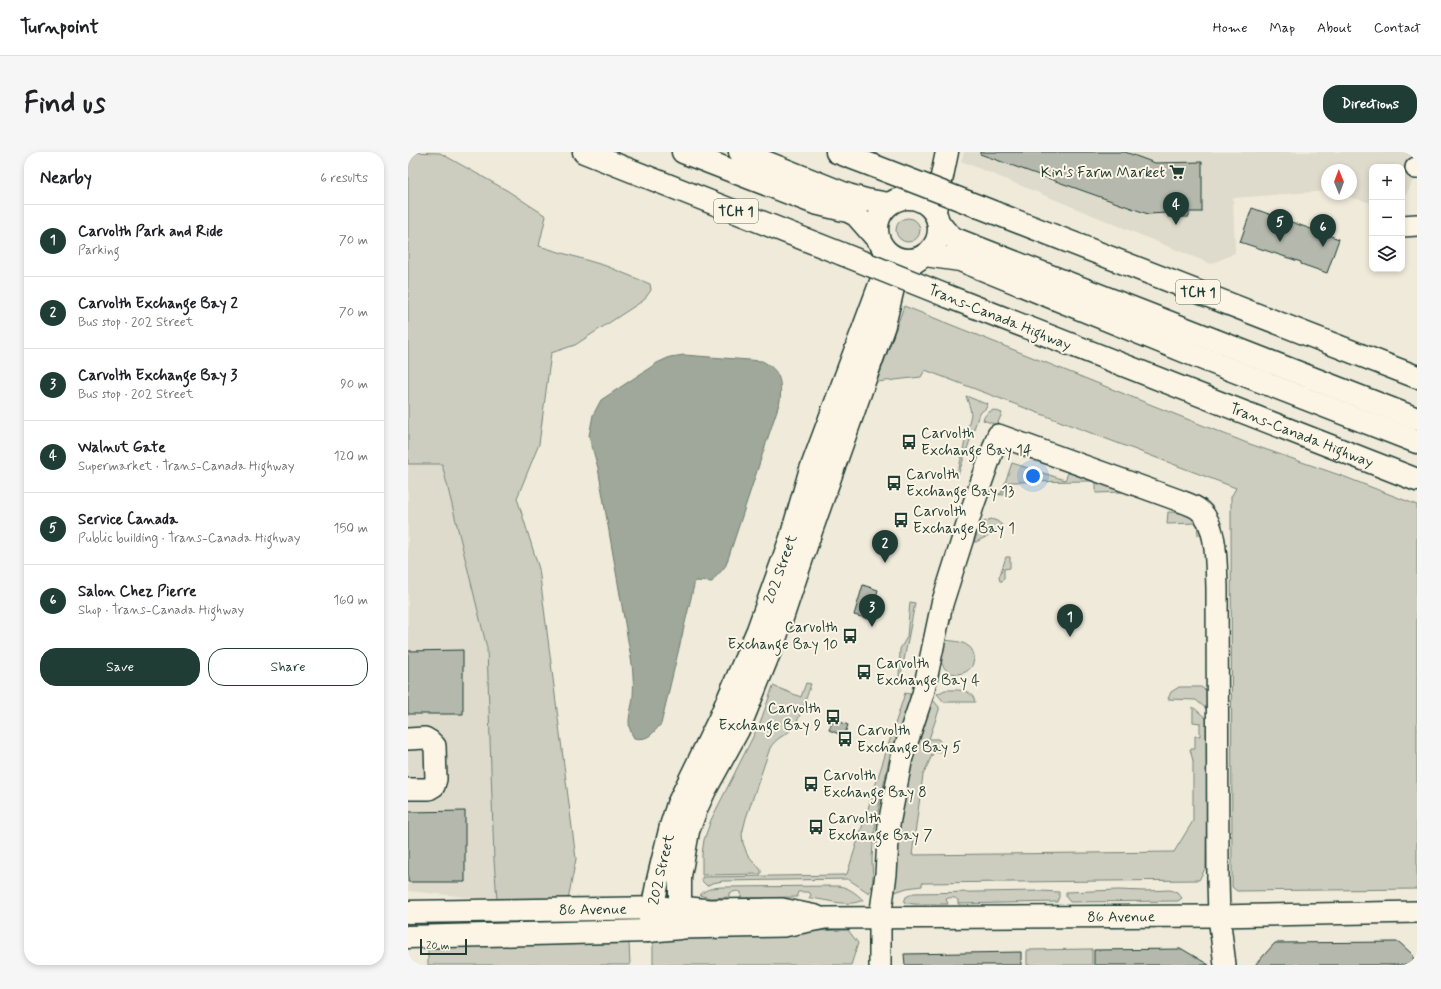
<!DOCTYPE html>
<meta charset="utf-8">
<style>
body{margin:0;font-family:Mynerve,sans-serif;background:#f6f6f6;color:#202124}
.controls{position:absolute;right:12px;top:12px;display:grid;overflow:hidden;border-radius:8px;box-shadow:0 2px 6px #0003}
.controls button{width:36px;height:36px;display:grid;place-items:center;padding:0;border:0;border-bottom:1px solid #e0e0e0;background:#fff;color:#202124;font:20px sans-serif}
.compass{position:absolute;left:913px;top:12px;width:36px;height:36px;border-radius:50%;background:#fff;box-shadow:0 2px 6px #0003;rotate:359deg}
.scale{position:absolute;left:12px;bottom:10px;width:47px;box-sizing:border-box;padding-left:4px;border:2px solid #1f3d34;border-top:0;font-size:11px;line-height:14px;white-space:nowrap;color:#1f3d34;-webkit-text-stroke:3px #fcf5e5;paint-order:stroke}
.you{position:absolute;left:625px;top:324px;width:14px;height:14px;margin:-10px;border:3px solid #fff;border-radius:50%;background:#1a73e8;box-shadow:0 0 0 6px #1a73e833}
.badge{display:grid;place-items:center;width:26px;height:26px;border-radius:50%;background:#1f3d34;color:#fff;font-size:13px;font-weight:700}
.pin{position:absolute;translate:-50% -33px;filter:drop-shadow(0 1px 2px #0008)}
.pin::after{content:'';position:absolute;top:21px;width:14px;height:12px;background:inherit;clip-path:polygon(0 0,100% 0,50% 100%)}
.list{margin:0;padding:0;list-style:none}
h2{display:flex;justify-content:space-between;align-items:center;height:52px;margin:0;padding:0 16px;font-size:17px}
h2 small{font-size:13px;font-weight:400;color:#757577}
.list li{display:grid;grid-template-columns:26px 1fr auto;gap:12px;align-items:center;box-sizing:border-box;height:72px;padding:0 16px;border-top:1px solid #e0e0e0}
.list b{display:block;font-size:15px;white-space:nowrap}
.list p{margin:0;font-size:13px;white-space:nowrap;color:#757577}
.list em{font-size:13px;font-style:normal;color:#757577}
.actions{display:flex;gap:8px;padding:12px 16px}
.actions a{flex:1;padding:9px 0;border:1px solid #1f3d34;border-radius:16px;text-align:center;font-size:14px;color:#1f3d34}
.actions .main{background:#1f3d34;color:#fff}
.icon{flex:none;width:22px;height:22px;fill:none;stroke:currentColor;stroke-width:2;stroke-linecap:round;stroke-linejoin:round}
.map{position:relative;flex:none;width:1009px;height:813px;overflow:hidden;border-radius:16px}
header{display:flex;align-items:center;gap:24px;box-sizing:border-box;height:56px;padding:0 20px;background:#fff;border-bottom:1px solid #e0e0e0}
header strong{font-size:19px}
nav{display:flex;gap:22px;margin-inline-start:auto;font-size:14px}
.intro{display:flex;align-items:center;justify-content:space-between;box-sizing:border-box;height:96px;padding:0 24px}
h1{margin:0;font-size:28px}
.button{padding:10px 18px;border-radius:16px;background:#1f3d34;color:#fff;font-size:14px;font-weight:700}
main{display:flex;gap:24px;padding:0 24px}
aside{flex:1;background:#fff;border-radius:16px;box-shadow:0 2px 6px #0003}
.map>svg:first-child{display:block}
</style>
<header>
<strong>Turnpoint</strong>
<nav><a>Home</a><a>Map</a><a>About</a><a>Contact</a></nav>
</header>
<div class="intro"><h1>Find us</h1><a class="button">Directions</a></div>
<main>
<aside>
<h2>Nearby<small>6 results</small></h2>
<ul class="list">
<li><span class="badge">1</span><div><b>Carvolth Park and Ride</b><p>Parking</p></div><em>70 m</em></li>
<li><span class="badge">2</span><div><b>Carvolth Exchange Bay 2</b><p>Bus stop · 202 Street</p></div><em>70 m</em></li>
<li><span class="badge">3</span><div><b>Carvolth Exchange Bay 3</b><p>Bus stop · 202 Street</p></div><em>90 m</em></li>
<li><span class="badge">4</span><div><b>Walnut Gate</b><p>Supermarket · Trans-Canada Highway</p></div><em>120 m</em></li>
<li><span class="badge">5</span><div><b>Service Canada</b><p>Public building · Trans-Canada Highway</p></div><em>150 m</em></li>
<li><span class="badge">6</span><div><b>Salon Chez Pierre</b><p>Shop · Trans-Canada Highway</p></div><em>160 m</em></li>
</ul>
<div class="actions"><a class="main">Save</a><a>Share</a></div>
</aside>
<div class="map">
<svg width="1009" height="813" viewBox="0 0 1009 813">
<rect width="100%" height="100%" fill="#efeada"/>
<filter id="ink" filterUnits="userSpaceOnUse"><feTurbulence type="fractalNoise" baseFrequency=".025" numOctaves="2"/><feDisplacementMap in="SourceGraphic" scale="8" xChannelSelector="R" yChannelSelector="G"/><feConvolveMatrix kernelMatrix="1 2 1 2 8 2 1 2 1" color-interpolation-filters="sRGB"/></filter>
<g filter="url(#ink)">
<!-- built -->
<path fill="#dedbcc" d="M556,0h453v19l-15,33v-37h-30v36l-35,-9h14v-24h-24v21l-94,7 2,55 -24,11 -250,-103z
M0,312h34l45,184 7,212 3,40 -89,-9z"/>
<!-- green -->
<path fill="#cccdbf" stroke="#76857a" d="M0,0l32,1 68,38 38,25 -7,30 67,20 44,18 1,6 -7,10 -69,45 -24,8 -12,91 -22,54 22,71 37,290 -8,40 -71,1 -3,-40 -7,-212 -45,-184h-34z
M488 78a12 12 0 1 1 24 0a12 12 0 1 1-24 0Z
M496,154l343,137 98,34 72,28v384l-180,2 -5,-4 -1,-390 5,-9 -311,-118 -4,7 -44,5z
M558,244l20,8 2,-1 -2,5 -7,6 -21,61 -3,-1 -1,-1 5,-5 12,-54 -1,-6z
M586,258l8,3 -5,12 -14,-5c2,-6 5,-8 11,-10z
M604,311l53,17 4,-9 53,19v2l-25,1h-1v-11l-6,-1 -79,1 -6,1 -1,12 -13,-1 -1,-4 11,4z
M760,360c10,0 24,2 30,11 3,4 4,9 5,13l-5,-1 -1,-12 -30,1z
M583,367l6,2 5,4 -1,4 -25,13h-2l7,-19z
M598,405h4v11l-6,1v10l-2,2h-2l-1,-3z
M502,450l5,1 -15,78 -1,-1 1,-31 7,-12z
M536,488c8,1 18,1 24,6 4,2 5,6 6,10 1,20 -25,24 -32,8 -3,-7 1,-17 2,-24z
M398,531l5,1c-4,11 -12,39 -20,46 -8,7 -14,7 -21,18l-24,70 -4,16 1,9 4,11 14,16v4l-59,1v-21l2,-14 7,-20 49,-97 13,-37 28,11z
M771,535h22l7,5 3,21 -15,-13 -28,-1 3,-7z
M537,538c12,0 27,-2 30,12h-31l-7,-8z
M497,541l5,1v7l-17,49 -2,1c-7,34 -18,74 -19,109 0,10 3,23 -3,33l-21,-14 -125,2 -11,2 -5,3 -5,-5v-4l142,-2 3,-1z
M525,548l6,7v3l-10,29h9l2,2v11l-7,1 -10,22 -11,80 262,-3 19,-31v-60l-3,-12h5v-13h5v-13l-7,-1v-15l15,13 -2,141v6l-7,13 -277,3v3l-15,2 -12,4 -1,-3 3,-49 14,-75z
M430,734c10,1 18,7 25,14 -16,8 -37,-1 -54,-2l2,-3 -2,-3h-11l-1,2 1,3 -57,1v-6l-4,-1 -8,2v4l-19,1 -10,-3c6,-7 17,-8 25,-8z
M710,738l27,1 25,-1 7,2 5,6 -4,3 -108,1 -4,-5v-5z
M632,739l19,1v5l-2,5 -99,2v-4c-3,-3 -8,-3 -12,-1l2,5h-34l-10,-2 2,-5 8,-4z
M440,778l10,13 -7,22h-198v-27l80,-5z
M221,791l1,22h-202v-17l14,-3h111z
M684,797v16h-65v-15z"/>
<!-- water -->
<path fill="#9fa89a" stroke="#6c7d71" d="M276,203l78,6c18,9 20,20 18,40l-54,164c-4,7 -10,10 -14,17l-17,-1 -34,143c-9,10 -13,17 -27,14 -10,-16 -2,-26 -1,-42 1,-11 0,-21 -1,-32l-34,-196 -9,-32 4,-21 8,-15 56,-37 13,-6z"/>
<!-- building -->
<path fill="#b5b9ad" stroke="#1f3d34" d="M572,0h145l30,11 47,-1v50h-13v5h-21v-4l-20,1 -168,-60z
M844,56l87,31 -12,34 -26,-9v-2l-61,-20z
M455,433l15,5 -9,29 -15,-4z
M55,498v64h-55v-63z
M425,567l15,6 -4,11 -15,-6z
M57,659v71h-57v-70z
M991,790l14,13 1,10h-159l20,-22z
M774,797l27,16h-115v-15z
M613,800v13h-116l-1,-11z"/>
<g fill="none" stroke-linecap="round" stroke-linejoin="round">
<defs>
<g id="minor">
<path d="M1008,16h1"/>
<path d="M994,74l15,-1"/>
<path d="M0,587l17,-1 5,3 5,5 1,33 -2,7 -5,3h-21"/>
<path d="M272,755l29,3 73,-1 34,7"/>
<path id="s1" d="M272,776l104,-2 41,-8 394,-2 198,-4"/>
<path d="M472,813v-47l6,-44 3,-50 13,-67 21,-63 19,-90 32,-101 24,-68 180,65c7,3 15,5 20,9 20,14 18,57 19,78l1,292 1,37 6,49"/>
</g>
<g id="major">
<circle cx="500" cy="77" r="31"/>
<path d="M527,58l12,-58"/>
<path id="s2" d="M0,760l259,-4"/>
<path id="s3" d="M240,779l10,-51 13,-54 7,-22 42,-86 38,-88 33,-92 19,-66 75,-201 1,-10 -2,-11"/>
<path d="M0,785l240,-6 32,-3v-52l8,-45 8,-22 9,-19 33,-60 38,-94 35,-105 73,-206 11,-45 8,-10 16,-11"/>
</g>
<g id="highway">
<path d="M176,0l258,102"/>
<path d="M275,0l132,51 33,8 8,4 22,25"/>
<path d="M332,0l108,43 18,5 23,4"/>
<path d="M429,0l37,14"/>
<path d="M572,55l437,170"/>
<path d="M530,70l8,10 9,7 462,180"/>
<path d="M517,103l35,5 246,100 211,82"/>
<path id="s4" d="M539,144l470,184"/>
</g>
</defs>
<!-- minor casing -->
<use href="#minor" stroke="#1f3d34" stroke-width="24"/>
<!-- major casing -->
<use href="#major" stroke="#1f3d34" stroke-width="25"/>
<!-- highway casing -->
<use href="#highway" stroke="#1f3d34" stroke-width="25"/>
<!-- minor -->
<use href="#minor" stroke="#fcf5e5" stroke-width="21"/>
<!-- major -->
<use href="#major" stroke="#fcf5e5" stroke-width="22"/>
<!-- highway -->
<use href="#highway" stroke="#fcf5e5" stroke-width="22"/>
<defs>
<path id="highway-bridge" d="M466,14l106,41
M434,102l105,42"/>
</defs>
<!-- highway-bridge casing -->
<use href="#highway-bridge" stroke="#1f3d34" stroke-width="25" stroke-linecap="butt"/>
<!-- highway-bridge -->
<use href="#highway-bridge" stroke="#fcf5e5" stroke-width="22"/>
</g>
</g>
<!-- icons -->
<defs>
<symbol id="supermarket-bare" viewBox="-9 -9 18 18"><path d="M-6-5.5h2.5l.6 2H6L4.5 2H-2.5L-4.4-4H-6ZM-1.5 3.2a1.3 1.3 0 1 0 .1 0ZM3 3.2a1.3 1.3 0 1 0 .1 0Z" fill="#1f3d34" stroke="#fcf5e5" stroke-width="2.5" paint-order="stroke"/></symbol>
<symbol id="bus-bare" viewBox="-9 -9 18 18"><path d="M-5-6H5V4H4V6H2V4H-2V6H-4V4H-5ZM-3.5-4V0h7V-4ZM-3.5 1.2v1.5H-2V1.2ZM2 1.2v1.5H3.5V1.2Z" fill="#1f3d34" stroke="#fcf5e5" stroke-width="2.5" paint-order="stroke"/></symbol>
</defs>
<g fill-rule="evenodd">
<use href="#supermarket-bare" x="758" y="9" width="22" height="22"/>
<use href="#bus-bare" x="490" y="279" width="22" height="22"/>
<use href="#bus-bare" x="475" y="320" width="22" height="22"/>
<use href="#bus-bare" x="482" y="357" width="22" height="22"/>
<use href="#bus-bare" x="431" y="473" width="22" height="22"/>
<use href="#bus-bare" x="445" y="509" width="22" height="22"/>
<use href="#bus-bare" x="414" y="554" width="22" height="22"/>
<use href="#bus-bare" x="426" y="576" width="22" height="22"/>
<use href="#bus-bare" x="392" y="621" width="22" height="22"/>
<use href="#bus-bare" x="397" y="664" width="22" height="22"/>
</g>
<g text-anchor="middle" stroke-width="4" stroke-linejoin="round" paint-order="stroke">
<!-- shield labels -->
<g fill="#fcf5e5" stroke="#617469" stroke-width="1">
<rect x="306" y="47" width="44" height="24" rx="3"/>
<rect x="768" y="128" width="44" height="24" rx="3"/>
</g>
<g font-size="14" font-weight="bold" fill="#1f3d34">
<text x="328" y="64">TCH 1</text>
<text x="790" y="145">TCH 1</text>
</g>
<!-- poi labels -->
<g font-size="15" fill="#1f3d34" stroke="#fcf5e5" text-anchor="start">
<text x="757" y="25" text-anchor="end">Kin's Farm Market</text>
<text x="513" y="286">Carvolth<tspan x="513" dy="17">Exchange Bay 14</tspan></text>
<text x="498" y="327">Carvolth<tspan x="498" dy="17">Exchange Bay 13</tspan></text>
<text x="505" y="364">Carvolth<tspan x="505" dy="17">Exchange Bay 1</tspan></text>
<text x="430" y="480" text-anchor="end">Carvolth<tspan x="430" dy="17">Exchange Bay 10</tspan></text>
<text x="468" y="516">Carvolth<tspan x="468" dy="17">Exchange Bay 4</tspan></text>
<text x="413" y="561" text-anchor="end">Carvolth<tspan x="413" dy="17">Exchange Bay 9</tspan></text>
<text x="449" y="583">Carvolth<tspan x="449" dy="17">Exchange Bay 5</tspan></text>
<text x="415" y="628">Carvolth<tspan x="415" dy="17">Exchange Bay 8</tspan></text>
<text x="420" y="671">Carvolth<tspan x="420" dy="17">Exchange Bay 7</tspan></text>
</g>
<!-- street labels -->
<g font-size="15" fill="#1f3d34" stroke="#fcf5e5">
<text transform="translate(592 165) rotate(22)" y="5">Trans-Canada Highway</text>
<text dy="5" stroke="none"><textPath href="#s4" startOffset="381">Trans-Canada Highway</textPath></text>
<text dy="5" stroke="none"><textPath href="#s3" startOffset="387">202 Street</textPath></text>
<text dy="5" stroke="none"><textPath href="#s3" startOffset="63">202 Street</textPath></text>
<text dy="5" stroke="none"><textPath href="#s2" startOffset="185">86 Avenue</textPath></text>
<text dy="5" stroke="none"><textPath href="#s1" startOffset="442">86 Avenue</textPath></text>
</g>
</g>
</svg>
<div class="controls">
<button>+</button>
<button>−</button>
<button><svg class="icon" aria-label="layers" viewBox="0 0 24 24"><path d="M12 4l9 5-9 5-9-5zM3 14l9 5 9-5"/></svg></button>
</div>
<svg class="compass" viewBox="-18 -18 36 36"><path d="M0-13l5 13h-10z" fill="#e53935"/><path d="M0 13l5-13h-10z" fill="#757577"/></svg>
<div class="scale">20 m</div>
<div class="you"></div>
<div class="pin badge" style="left:662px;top:485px">1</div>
<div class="pin badge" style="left:477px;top:411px">2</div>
<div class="pin badge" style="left:464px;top:475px">3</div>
<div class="pin badge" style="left:768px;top:73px">4</div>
<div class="pin badge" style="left:872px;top:90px">5</div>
<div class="pin badge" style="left:915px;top:95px">6</div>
</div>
</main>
